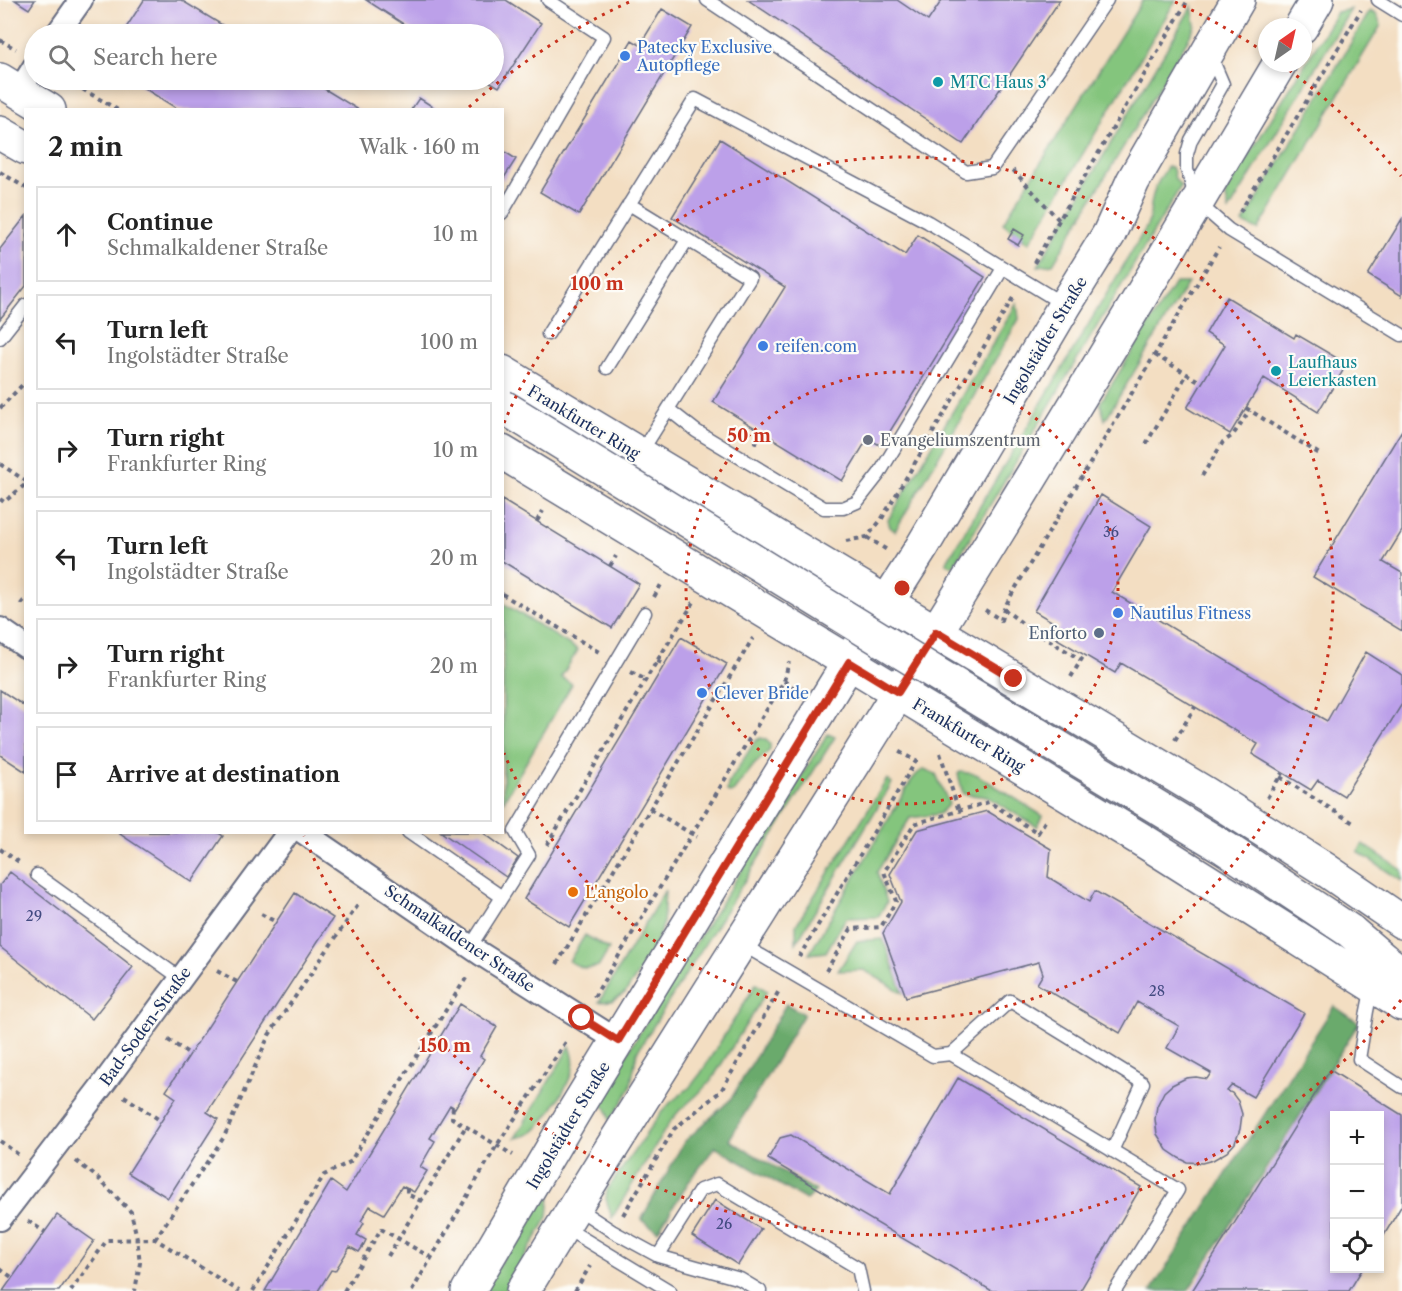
<!DOCTYPE html>
<meta charset="utf-8">
<style>
body{margin:0;font-family:"Libre Caslon Text",serif;background:#f2f2f2;color:#222}
.controls{position:absolute;right:18px;bottom:18px;display:grid;overflow:hidden;border-radius:0px;box-shadow:0 3px 9px #0003}
.controls button{width:54px;height:54px;display:grid;place-items:center;padding:0;border:0;border-bottom:2px solid #e0e0e0;background:#fff;color:#222;font:30px sans-serif}
.compass{position:absolute;left:1258px;top:18px;width:54px;height:54px;border-radius:50%;background:#fff;box-shadow:0 3px 9px #0003;rotate:34deg}
.stop{position:absolute;width:18px;height:18px;margin:-14px;border:4px solid #c8321e;border-radius:50%;background:#fff}
.stop.end{background:#c8321e;border-color:#fff;box-shadow:0 2px 6px #0008}
.list{margin:0;padding:0;list-style:none}
h2{display:flex;justify-content:space-between;align-items:center;height:78px;margin:0;padding:0 24px;font-size:26px}
h2 small{font-size:20px;font-weight:400;color:#767676}
.list li{display:grid;grid-template-columns:39px 1fr auto;gap:18px;align-items:center;box-sizing:border-box;height:96px;margin:0 12px 12px;padding:0 12px;border:2px solid #e0e0e0;border-radius:0px}
.list b{display:block;font-size:22px;white-space:nowrap}
.list p{margin:0;font-size:20px;white-space:nowrap;color:#767676}
.list em{font-size:20px;font-style:normal;color:#767676}
.icon{flex:none;width:33px;height:33px;fill:none;stroke:currentColor;stroke-width:2;stroke-linecap:round;stroke-linejoin:round}
.map{position:relative;flex:none;width:1402px;height:1291px;overflow:hidden}
.search{position:absolute;background:#fff;box-shadow:0 3px 9px #0003;left:24px;top:24px;width:480px;height:66px;display:flex;align-items:center;gap:15px;box-sizing:border-box;padding:0 21px;border-radius:33px;color:#767676;font-size:22px}
.panel{position:absolute;background:#fff;box-shadow:0 3px 9px #0003;left:24px;top:108px;width:480px;height:726px;border-radius:0px}
.map>svg:first-child{display:block}
</style>
<div class="map">
<svg width="1402" height="1291" viewBox="0 0 1402 1291">
<rect width="100%" height="100%" fill="#fdfcf7"/>
<filter id="ink" filterUnits="userSpaceOnUse"><feTurbulence type="fractalNoise" baseFrequency=".0167" numOctaves="2"/><feDisplacementMap in="SourceGraphic" scale="12" xChannelSelector="R" yChannelSelector="G"/><feConvolveMatrix kernelMatrix="1 2 1 2 8 2 1 2 1" color-interpolation-filters="sRGB"/></filter>
<filter id="wash" filterUnits="userSpaceOnUse"><feTurbulence type="fractalNoise" baseFrequency=".008" numOctaves="4" result="noise"/><feDisplacementMap in="SourceGraphic" scale="24" xChannelSelector="R" yChannelSelector="G"/><feGaussianBlur stdDeviation="1.35" result="paint"/><feColorMatrix in="noise" values="0 0 0 0 0 0 0 0 0 0 0 0 0 0 0 0 0 1.4 0 .05"/><feComposite in="paint" operator="in"/></filter>
<g filter="url(#wash)">
<rect width="100%" height="100%" fill="#f3dec2"/>
<!-- green -->
<path fill="#84c57d" stroke="#507a6e" stroke-width="1.5" d="M1143,0h33l-147,243 -26,-20z
M1192,6l3,19 -5,11 -137,228 -15,2z
M1351,9l-122,202 -4,-17 112,-182z
M1370,11l7,4 4,10 -123,205 -15,-7z
M1167,167h4l2,2 2,10 6,7 -228,381 -7,-4 201,-337c4,-10 3,-21 6,-31 2,-10 9,-19 14,-28z
M1175,283h13l-83,137 -5,-17z
M1017,303l2,16 -124,212 -5,-4 -2,-7z
M503,603l75,47 -17,27 11,7 -69,118z
M828,734l7,3 -198,315 -7,37 -19,31 -2,-1c-1,-9 -4,-13 -10,-19l69,-114z
M760,738l5,1 5,5v6l-16,15 -21,27 -4,1 -2,-2 1,-7 27,-43z
M924,769l12,5 13,30 -10,10 -29,4 -33,54 10,30 -9,15 -32,1 -20,34 -17,2 102,-173 6,-7z
M960,772l16,2 67,42 -6,11 -49,-30 -25,-3 -5,-20z
M887,779l5,4 -96,160v-18z
M1363,844l39,26v11l-44,-29z
M665,890l-2,35 -12,30 -26,38 -13,8 -13,1z
M585,935l24,14 -10,17c-15,4 -18,2 -30,-5z
M883,939l20,54 -39,-23 -26,1 19,-30z
M756,984l11,7 -56,90 -15,15 -17,15 -10,12 -57,95 -6,-19 1,-9 53,-76 11,-12 19,-15 11,-14z
M570,1046c3,8 5,15 3,23 -4,16 -27,53 -40,63 -5,3 -12,5 -18,6z
M579,1132l2,9 -31,55 -2,21 -43,74h-22z"/>
<!-- forest -->
<path fill="#6baa6c" stroke="#436c65" stroke-width="1.5" d="M786,1004l18,10 -75,126 87,51 -10,9 -91,-53 -27,36 -30,48 -17,-11 43,-78 47,-43z
M1334,1006l25,17 -171,268h-37z"/>
<g id="blocks">
<!-- building -->
<path fill="#bca0e9" d="M15,0h20l-6,9z
M144,0h37l56,34h-115z
M366,0h140l35,23 -42,64 -12,-7h7v-46h-75z
M748,0h149l31,21 14,-21h118l-97,144z
M662,9l30,18 -113,188 -39,-23 92,-152 8,5z
M131,80h179l49,30h-180z
M419,98l19,12h-27z
M720,139l185,116 13,-20 67,42 -104,169 -13,-8 -26,43 -129,-79 72,-115 -113,-70z
M502,150l14,9 -14,22z
M26,216v70l-26,33v-70z
M1402,219v77l-34,-21z
M1014,229l10,6 -6,10 -10,-6z
M1227,297l67,41 2,-4 51,30 -29,48 -54,-34 -34,56 -43,-26 38,-63 -19,-12z
M1402,430v101l-19,31 19,11v58l-89,-54z
M1101,495l50,31 -39,66 208,125 7,4 39,-69 36,23v29l-58,92 -26,-16 -7,10 -59,-36 6,-10 -137,-81 -6,10 -61,-36 6,-11 -26,-15z
M502,500l137,84 -27,44 -110,-67z
M681,637l46,27 -158,263 -45,-28z
M0,690l26,17v65l-26,-17z
M987,811l64,38 -3,28 41,25 6,-11 209,122 -51,84 -21,-12 -5,6 5,2 6,8 4,13 -2,15 -5,14 -8,9 -14,8 -11,3 -15,-1 -8,-4 -12,-8 -10,-16 -2,-15 2,-13 7,-14 8,-7 14,-7 10,-1 11,2 4,-6 -44,-25 12,-22 -42,-24 -17,31 -83,-49 6,-10 -4,-12 -133,35 -23,-64 18,-31 -11,-28 27,-44z
M117,832h100l6,4 -31,46z
M441,832h41l36,26 -12,19z
M10,872l123,95 -41,52 -92,-72v-62z
M295,893l38,25 -126,194 11,7 -50,79 -40,-25 48,-75 -10,-7z
M460,1004l37,23 -17,29 4,3 -29,49 -5,-3 -20,33 5,3 -15,26 7,4 -13,21 -12,-6 -18,28 -14,-8 -9,15 3,2 -7,12 9,5 -3,6 -4,6 -9,-5 -15,24 -4,-1 -13,21h-53l66,-110 15,11z
M1330,1070l72,45v90l-22,37v-126h-46v152h29l-14,23h-157z
M958,1078l183,109 -61,104h-88l-224,-132 12,-21 11,-3 99,59z
M715,1200l46,29 -23,36 -46,-29z
M57,1215l37,26 -35,50h-56z"/>
</g>
</g>
<g filter="url(#ink)">
<use href="#blocks" fill-opacity="0" stroke="#676c81" stroke-width="1.5"/>
<g fill="none" stroke-linecap="round" stroke-linejoin="round">
<defs>
<path id="service" d="M707,0l259,172 26,-4 115,-168
M1378,0l24,15
M1211,56l12,28 -32,56 -4,14v16l10,32 32,28 173,105
M629,204l121,74 -110,176
M502,213l102,-176 -56,-37
M548,334l147,-235 233,123 135,82
M0,338l26,-33
M607,368l80,-128
M668,409l28,22 128,77h19l14,-6 22,-28 124,-206
M408,832l94,65
M37,875l143,103
M743,945l190,111 18,-2 227,136 -63,101
M470,947l59,-92 -14,-24 130,-218
M1372,986l-5,25 -8,48 43,28
M951,1054l59,-53 133,82 -31,68
M577,1208l35,23 46,25 82,23 20,12
M564,1227l106,64
M658,1256l42,-66 17,-6 141,84 5,23"/>
<path id="minor" d="M57,34l24,-34
M19,91l15,-24
M0,629l26,18
M303,832l178,122 137,87
M0,1219l104,-136 185,-251"/>
<path id="primary" d="M1301,27l16,-27
M0,80l49,30
M0,133l26,15
M502,372l704,422 120,76 76,52
M502,452l645,391 255,161
M1350,931l34,29 18,13
M468,1291l107,-181 274,-448 73,-115 143,-242 44,-71 24,-53 105,-181
M523,1291c110,-180 223,-356 335,-534 144,-229 284,-461 422,-694"/>
</defs>
<!-- service casing -->
<use href="#service" stroke="#676c81" stroke-width="15"/>
<!-- minor casing -->
<use href="#minor" stroke="#676c81" stroke-width="26"/>
<!-- primary casing -->
<use href="#primary" stroke="#676c81" stroke-width="36"/>
<!-- path -->
<path stroke="#676c81" stroke-width="4" stroke-dasharray="4.5 4.5" stroke-linecap="butt" d="M0,40l16,9
M67,80l51,30
M1013,170l46,50
M0,172l26,16
M1240,212l121,-202
M1034,263l154,-263
M1155,355l47,28
M0,408l26,-27
M1246,408l75,47
M755,444l7,-12
M1146,444l41,-70
M0,464l26,17
M1202,476l21,-34 10,-7 17,-25
M0,499l4,3 22,-18
M537,521l6,-10
M867,537l20,13
M846,541l21,-4 14,-17 133,-224
M610,566l6,-10
M502,594l97,58
M654,597l8,-14
M21,604l5,-6
M1004,609l19,15 58,36
M985,610l16,10 3,-11 5,-10 210,-352
M657,661l8,3
M631,672l15,8
M1071,677l13,-22
M784,681l14,9
M1175,740l20,-33
M940,753l19,58
M1280,777l75,47
M1267,798l15,-25
M650,809l47,28
M547,845l110,-184 37,-59
M0,849l22,15
M261,914l15,8
M799,957l117,-196 -20,-11
M557,964l196,-326
M217,971l20,11
M826,971l25,-42 30,-2 15,-26 -12,-29 30,-48 75,-22 49,31 9,-15
M594,997l190,-316 5,-19
M168,1040l22,14
M124,1096l37,25
M453,1107l-1,11 61,37
M0,1141l19,14
M76,1161l22,17 33,34 6,26 3,25 -5,28
M407,1188v6l14,7
M623,1215l51,-86 47,-38 59,-102
M28,1221l17,11
M155,1239l69,-102 45,-102 91,-133
M388,1256l78,-130
M0,1269l13,9
M71,1291l36,-51 48,-1 84,52
M253,1291l71,-116 26,-13 118,-187
M344,1291l37,-62 51,29
M412,1291l85,-146 71,-106
M575,1291l15,-25"/>
<!-- service -->
<use href="#service" stroke="#fff" stroke-width="12"/>
<!-- minor -->
<use href="#minor" stroke="#fff" stroke-width="22"/>
<!-- primary -->
<use href="#primary" stroke="#fff" stroke-width="33"/>
<defs>
<path id="primary-bridge" d="M502,406l435,268 288,174 125,83"/>
</defs>
<!-- primary-bridge casing -->
<use href="#primary-bridge" stroke="#676c81" stroke-width="36" stroke-linecap="butt"/>
<!-- primary-bridge -->
<use href="#primary-bridge" stroke="#fff" stroke-width="33"/>
</g>
</g>
<g fill="none" stroke-linecap="round" stroke-linejoin="round" filter="url(#ink)">
<!-- route -->
<path stroke="#c8321e" stroke-width="8" d="M582,1018l36,23 231,-379 49,30 38,-60 78,47"/>
</g>
<!-- distance rings -->
<g fill="none" stroke="#c8321e" stroke-width="3" stroke-dasharray="3 6">
<circle cx="902" cy="588" r="216"/>
<path d="M504 423A431 431 0 1 1 504 753"/>
<path d="M1401 1000A647 647 0 0 1 304 836M469 107A647 647 0 0 1 629 2M1175 2A647 647 0 0 1 1264 52M1282 65A647 647 0 0 1 1401 176"/>
</g>
<!-- markers -->
<g fill="#3f7fe0" stroke="#fdfcf7" stroke-width="2">
<circle cx="625" cy="56" r="6"/>
<circle cx="763" cy="346" r="6"/>
<circle cx="1118" cy="613" r="6"/>
<circle cx="702" cy="693" r="6"/>
</g>
<g fill="#0f9aa8" stroke="#fdfcf7" stroke-width="2">
<circle cx="938" cy="82" r="6"/>
<circle cx="1276" cy="371" r="6"/>
</g>
<circle fill="#6b7280" stroke="#fdfcf7" stroke-width="2" cx="868" cy="440" r="6"/>
<circle fill="#5c6f8a" stroke="#fdfcf7" stroke-width="2" cx="1099" cy="633" r="6"/>
<circle fill="#e8710a" stroke="#fdfcf7" stroke-width="2" cx="573" cy="892" r="6"/>
<g text-anchor="middle" stroke-width="4.5" stroke-linejoin="round" paint-order="stroke">
<!-- number labels -->
<g font-size="14" fill="#434b81">
<text x="1111" y="537">36</text>
<text x="34" y="921">29</text>
<text x="1157" y="996">28</text>
<text x="724" y="1229">26</text>
</g>
<!-- shop labels -->
<g font-size="16" fill="#366cbe" stroke="#fdfcf7" text-anchor="start">
<text x="637" y="53">Patecky Exclusive<tspan x="637" dy="18">Autopflege</tspan></text>
<text x="775" y="352">reifen.com</text>
<text x="1130" y="619">Nautilus Fitness</text>
<text x="714" y="699">Clever Bride</text>
</g>
<!-- culture labels -->
<g font-size="16" fill="#0d838f" stroke="#fdfcf7" text-anchor="start">
<text x="950" y="88">MTC Haus 3</text>
<text x="1288" y="368">Laufhaus<tspan x="1288" dy="18">Leierkasten</tspan></text>
</g>
<!-- street labels -->
<g font-size="16" fill="#1b2f5e" stroke="#fdfcf7">
<text transform="translate(1045 340) rotate(-59)" y="6">Ingolstädter Straße</text>
<text transform="translate(584 422) rotate(31)" y="6">Frankfurter Ring</text>
<text transform="translate(969 735) rotate(31)" y="6">Frankfurter Ring</text>
<text transform="translate(460 938) rotate(34)" y="6">Schmalkaldener Straße</text>
<text transform="translate(145 1026) rotate(-54)" y="6">Bad-Soden-Straße</text>
<text transform="translate(568 1125) rotate(-59)" y="6">Ingolstädter Straße</text>
</g>
<!-- worship labels -->
<g font-size="16" fill="#5b616d" stroke="#fdfcf7" text-anchor="start">
<text x="880" y="446">Evangeliumszentrum</text>
</g>
<!-- service labels -->
<g font-size="16" fill="#4e5e75" stroke="#fdfcf7" text-anchor="end">
<text x="1087" y="639">Enforto</text>
</g>
<!-- food labels -->
<g font-size="16" fill="#c56008" stroke="#fdfcf7" text-anchor="start">
<text x="585" y="898">L'angolo</text>
</g>
</g>
<circle cx="902" cy="588" r="9" fill="#c8321e" stroke="#fdfcf7" stroke-width="3"/>
<g font-size="18" text-anchor="middle" font-weight="bold" fill="#c8321e" stroke="#fdfcf7" stroke-width="4.5" stroke-linejoin="round" paint-order="stroke">
<text x="597" y="290">100 m</text>
<text x="749" y="442">50 m</text>
<text x="445" y="1052">150 m</text>
</g>
</svg>
<div class="controls">
<button>+</button>
<button>−</button>
<button><svg class="icon" aria-label="locate" viewBox="0 0 24 24"><circle cx="12" cy="12" r="6"/><path d="M12 2v4M12 18v4M2 12h4M18 12h4"/></svg></button>
</div>
<svg class="compass" viewBox="-18 -18 36 36"><path d="M0-13l5 13h-10z" fill="#e53935"/><path d="M0 13l5-13h-10z" fill="#767676"/></svg>
<div class="stop" style="left:582px;top:1018px"></div>
<div class="stop end" style="left:1014px;top:679px"></div>
<div class="search"><svg class="icon" aria-label="search" viewBox="0 0 24 24"><circle cx="10" cy="10" r="6"/><path d="M15 15l6 6"/></svg>Search here</div>
<section class="panel">
<h2>2 min<small>Walk · 160 m</small></h2>
<ul class="list">
<li><svg class="icon" aria-label="ahead" viewBox="0 0 24 24"><path d="M12 20V5M6 11l6-6 6 6"/></svg><div><b>Continue</b><p>Schmalkaldener Straße</p></div><em>10 m</em></li>
<li><svg class="icon" aria-label="left" viewBox="0 0 24 24"><path d="M17 20v-9H6M10 6l-5 5 5 5"/></svg><div><b>Turn left</b><p>Ingolstädter Straße</p></div><em>100 m</em></li>
<li><svg class="icon" aria-label="right" viewBox="0 0 24 24"><path d="M7 20v-9h11M14 6l5 5-5 5"/></svg><div><b>Turn right</b><p>Frankfurter Ring</p></div><em>10 m</em></li>
<li><svg class="icon" aria-label="left" viewBox="0 0 24 24"><path d="M17 20v-9H6M10 6l-5 5 5 5"/></svg><div><b>Turn left</b><p>Ingolstädter Straße</p></div><em>20 m</em></li>
<li><svg class="icon" aria-label="right" viewBox="0 0 24 24"><path d="M7 20v-9h11M14 6l5 5-5 5"/></svg><div><b>Turn right</b><p>Frankfurter Ring</p></div><em>20 m</em></li>
<li><svg class="icon" aria-label="arrive" viewBox="0 0 24 24"><path d="M6 21V4h12l-3 4 3 4H6"/></svg><div><b>Arrive at destination</b></div></li>
</ul>
</section>
</div>
